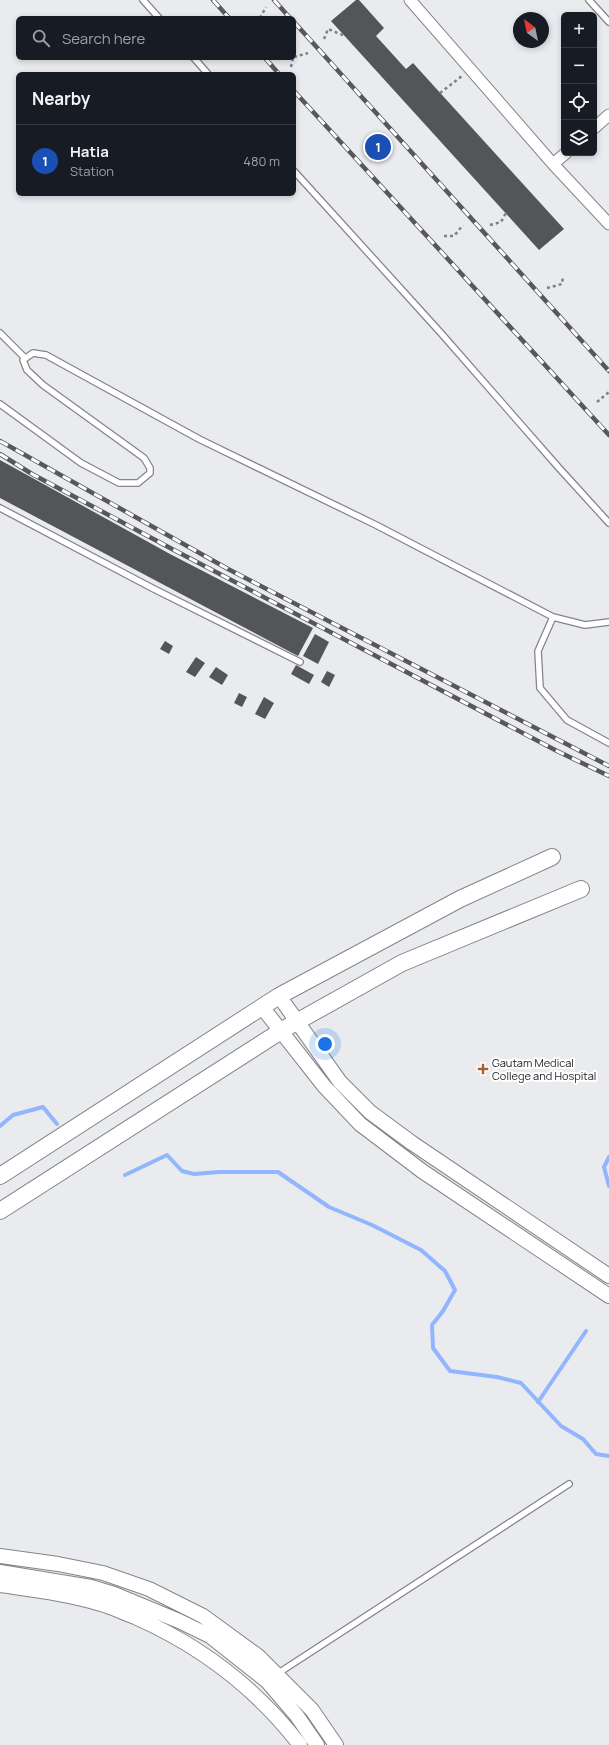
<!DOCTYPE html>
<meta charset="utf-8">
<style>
body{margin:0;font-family:Manrope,sans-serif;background:#20242c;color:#f1f3f6}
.controls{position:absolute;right:12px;top:12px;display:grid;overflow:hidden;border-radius:6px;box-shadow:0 2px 6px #0003}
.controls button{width:36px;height:36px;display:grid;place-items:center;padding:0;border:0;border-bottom:1px solid #363941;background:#171b24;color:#f1f3f6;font:20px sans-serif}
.compass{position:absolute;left:513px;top:12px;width:36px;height:36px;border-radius:50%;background:#171b24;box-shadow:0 2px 6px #0003;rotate:327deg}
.you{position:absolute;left:325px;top:1044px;width:14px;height:14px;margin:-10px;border:3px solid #fff;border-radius:50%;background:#1a73e8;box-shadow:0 0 0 6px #1a73e833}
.badge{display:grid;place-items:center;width:26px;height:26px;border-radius:50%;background:#db2777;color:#fff;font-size:13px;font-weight:700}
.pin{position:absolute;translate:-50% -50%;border:2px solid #fff;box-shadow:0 1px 4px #0006}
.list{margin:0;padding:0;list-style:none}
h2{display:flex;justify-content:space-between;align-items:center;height:52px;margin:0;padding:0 16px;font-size:17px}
h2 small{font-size:13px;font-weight:400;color:#9ea1a6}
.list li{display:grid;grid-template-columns:26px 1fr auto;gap:12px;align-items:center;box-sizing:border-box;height:72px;padding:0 16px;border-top:1px solid #363941}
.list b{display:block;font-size:15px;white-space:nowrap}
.list p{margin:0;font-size:13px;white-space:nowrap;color:#9ea1a6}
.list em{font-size:13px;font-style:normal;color:#9ea1a6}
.icon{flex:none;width:22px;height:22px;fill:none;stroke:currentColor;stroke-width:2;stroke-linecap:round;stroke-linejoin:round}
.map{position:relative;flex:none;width:609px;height:1745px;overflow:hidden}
.search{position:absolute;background:#171b24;box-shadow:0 2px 6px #0003;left:16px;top:16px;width:280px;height:44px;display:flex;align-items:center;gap:10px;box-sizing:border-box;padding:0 14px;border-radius:6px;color:#9ea1a6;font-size:15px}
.panel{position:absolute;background:#171b24;box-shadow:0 2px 6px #0003;left:16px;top:72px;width:280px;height:124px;border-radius:6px}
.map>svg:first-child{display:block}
</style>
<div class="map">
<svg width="609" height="1745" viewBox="0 0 609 1745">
<rect width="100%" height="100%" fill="#e9ebef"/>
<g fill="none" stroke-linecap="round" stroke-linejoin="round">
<!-- stream -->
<path stroke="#91b6fd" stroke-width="4" d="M0,1126l13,-11 30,-8 14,17
M609,1157l-5,10 5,19
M125,1175l42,-20 15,16 12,3 25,-2h59l51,35 43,18 49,25 24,21 10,19 -12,21 -11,14 1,23 17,23 47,6 24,6 40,43 22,13 13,15 13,2
M538,1402l48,-71"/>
</g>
<!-- building -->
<path fill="#535559" d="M356,0h3l25,28 -8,8 30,33 7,-6 151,166 -25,21 -208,-229z
M0,460l170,94 143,74 -15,28 -298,-158z
M315,634l14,8 -11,22 -15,-8z
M165,641l8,5 -4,8 -9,-5z
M196,657l9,6 -10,14 -9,-5z
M296,665l18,10 -5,9 -18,-10z
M216,667l12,8 -6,10 -13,-8z
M327,671l8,4 -6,12 -8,-5z
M239,693l8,4 -5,10 -8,-4z
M264,697l10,6 -9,16 -10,-5z"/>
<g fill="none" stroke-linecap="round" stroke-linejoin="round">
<defs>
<path id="service" d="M143,0l16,18
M589,0l20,22
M194,58l14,16
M294,171l146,161 119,136 50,55
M0,333l25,25
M0,404l81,59 38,20h19l12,-10v-5l-6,-10 -101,-73 -16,-15 -4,-10 10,-7 13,2 153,84 177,86 177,92 32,8 24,-3
M0,508l154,81 146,73
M553,617l-15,34 2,37 27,32 42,23
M277,1674l292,-190"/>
<path id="minor" d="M410,0l143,164 56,60
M594,128l15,-13
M553,164l13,-11"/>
<path id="tertiary" d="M279,996l61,86 30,30 42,31 197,133
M262,1007l62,79 36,38 62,47 187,125
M0,1556l58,8 45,9 46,16 54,27 55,40 54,54 24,35
M0,1572l91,15 23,7 65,27 31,15 57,45 30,35 20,29
M0,1585c34,5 68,9 101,19 11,3 23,9 34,13 66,29 121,71 165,128"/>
<path id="secondary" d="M0,1176l279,-180 181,-97 92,-42
M0,1211l284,-182 118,-66 179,-74"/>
</defs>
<!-- service casing -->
<use href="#service" stroke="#838588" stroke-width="8"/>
<!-- minor casing -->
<use href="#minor" stroke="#838588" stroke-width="13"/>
<!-- tertiary casing -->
<use href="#tertiary" stroke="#838588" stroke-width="16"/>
<!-- secondary casing -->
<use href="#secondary" stroke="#838588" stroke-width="18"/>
<!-- path -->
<path stroke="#7e8082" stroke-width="2.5" stroke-dasharray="3 3" stroke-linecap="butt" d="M260,18l6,-11
M324,39l4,-10 17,7
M294,57l14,-4
M291,67l2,-9
M440,93l22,-17
M490,225l11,-3 5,-9
M444,236h10l9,-11
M547,288l15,-4 1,-8
M597,402l12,-10"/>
<!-- service -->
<use href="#service" stroke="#fff" stroke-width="5.5"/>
<!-- minor -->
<use href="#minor" stroke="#fff" stroke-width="11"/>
<!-- tertiary -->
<use href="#tertiary" stroke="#fff" stroke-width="14"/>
<!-- secondary -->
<use href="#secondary" stroke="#fff" stroke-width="16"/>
<defs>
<path id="rail" d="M213,0l16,18
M274,0l16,18
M294,22l315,349
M265,58l14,16
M294,91l315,344
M0,441l228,128 381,197
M0,454l32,20 140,75 385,202 52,25"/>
</defs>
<!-- rail casing -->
<use href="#rail" stroke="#57585a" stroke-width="4.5"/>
<!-- rail -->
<use href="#rail" stroke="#fff" stroke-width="3" stroke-dasharray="9" stroke-linecap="butt"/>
</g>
<!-- markers -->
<path fill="#a56132" stroke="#fff" stroke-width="1.5" d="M481 1063h4v4h4v4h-4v4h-4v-4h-4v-4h4z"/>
<g text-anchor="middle" stroke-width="4" stroke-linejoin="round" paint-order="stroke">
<!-- poi labels -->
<g font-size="11" fill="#222324" stroke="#fff" text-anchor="start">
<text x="492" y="1067">Gautam Medical<tspan x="492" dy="13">College and Hospital</tspan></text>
</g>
</g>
</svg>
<div class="controls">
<button>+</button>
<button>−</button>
<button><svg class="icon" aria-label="locate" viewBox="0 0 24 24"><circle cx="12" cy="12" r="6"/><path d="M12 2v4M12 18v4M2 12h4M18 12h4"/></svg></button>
<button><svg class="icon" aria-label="layers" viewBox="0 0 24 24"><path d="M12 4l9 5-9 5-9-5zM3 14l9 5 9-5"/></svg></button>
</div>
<svg class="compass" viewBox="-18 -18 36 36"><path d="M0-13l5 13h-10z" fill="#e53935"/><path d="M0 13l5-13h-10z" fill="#9ea1a6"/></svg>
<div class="you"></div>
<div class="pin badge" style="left:378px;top:147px;background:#1a4fb4">1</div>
<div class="search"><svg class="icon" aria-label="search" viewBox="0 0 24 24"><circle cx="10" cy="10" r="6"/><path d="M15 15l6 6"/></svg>Search here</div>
<section class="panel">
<h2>Nearby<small></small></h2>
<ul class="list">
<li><span class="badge" style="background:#1a4fb4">1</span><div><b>Hatia</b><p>Station</p></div><em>480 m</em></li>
</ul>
</section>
</div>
